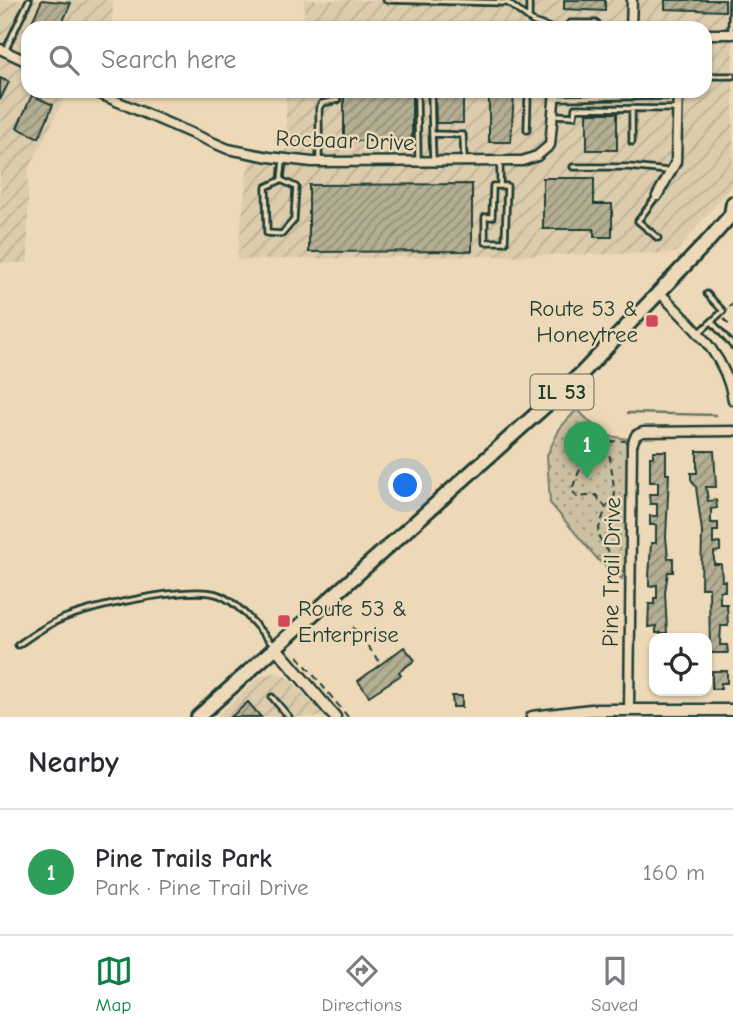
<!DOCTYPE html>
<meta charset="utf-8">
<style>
body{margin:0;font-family:"Comic Neue",sans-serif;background:#f7f7f7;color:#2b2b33}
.controls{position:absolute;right:21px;bottom:21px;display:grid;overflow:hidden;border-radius:14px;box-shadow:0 2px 5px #0004}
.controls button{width:63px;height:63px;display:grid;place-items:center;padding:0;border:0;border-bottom:2px solid #e1e1e2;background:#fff;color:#2b2b33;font:35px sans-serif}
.you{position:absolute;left:406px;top:486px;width:24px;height:24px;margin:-18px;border:5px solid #fff;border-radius:50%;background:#1a73e8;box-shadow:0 0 0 10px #1a73e833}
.badge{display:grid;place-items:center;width:46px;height:46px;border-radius:50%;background:#0b8043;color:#fff;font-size:23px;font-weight:700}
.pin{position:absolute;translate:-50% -58px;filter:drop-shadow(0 2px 4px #0008)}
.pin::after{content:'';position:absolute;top:37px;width:24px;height:21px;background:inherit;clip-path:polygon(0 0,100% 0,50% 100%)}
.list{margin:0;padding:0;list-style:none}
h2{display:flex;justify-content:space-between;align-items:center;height:91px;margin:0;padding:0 28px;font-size:30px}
h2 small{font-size:23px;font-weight:400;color:#7c7c81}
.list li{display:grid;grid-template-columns:46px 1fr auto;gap:21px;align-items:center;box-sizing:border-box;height:126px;padding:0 28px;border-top:2px solid #e1e1e2}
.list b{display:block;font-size:26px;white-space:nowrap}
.list p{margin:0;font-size:23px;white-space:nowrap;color:#7c7c81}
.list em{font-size:23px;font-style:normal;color:#7c7c81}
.icon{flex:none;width:38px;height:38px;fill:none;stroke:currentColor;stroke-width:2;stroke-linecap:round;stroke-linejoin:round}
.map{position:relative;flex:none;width:733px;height:717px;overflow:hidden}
.search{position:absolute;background:#fff;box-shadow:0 2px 5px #0004;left:21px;right:21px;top:21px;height:77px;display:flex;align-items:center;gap:18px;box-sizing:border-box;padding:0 24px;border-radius:21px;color:#7c7c81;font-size:26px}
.sheet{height:217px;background:#fff}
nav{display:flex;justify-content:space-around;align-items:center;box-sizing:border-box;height:98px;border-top:2px solid #e1e1e2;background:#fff;font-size:19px;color:#7c7c81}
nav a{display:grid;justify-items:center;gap:4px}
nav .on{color:#0b8043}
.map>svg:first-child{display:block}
</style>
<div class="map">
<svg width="733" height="717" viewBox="0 0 733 717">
<defs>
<pattern id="industrial-furrows" width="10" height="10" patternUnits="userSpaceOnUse" patternTransform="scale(1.75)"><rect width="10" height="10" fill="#dcccac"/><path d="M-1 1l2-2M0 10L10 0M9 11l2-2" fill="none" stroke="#bcb095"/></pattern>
<pattern id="grass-dots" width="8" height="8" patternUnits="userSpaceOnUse" patternTransform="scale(1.75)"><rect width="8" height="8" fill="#cbc0a2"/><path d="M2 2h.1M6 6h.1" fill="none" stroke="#a49d85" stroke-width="1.8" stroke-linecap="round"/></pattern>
<pattern id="building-hatch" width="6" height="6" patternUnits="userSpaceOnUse" patternTransform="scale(1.75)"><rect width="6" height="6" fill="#b4ae93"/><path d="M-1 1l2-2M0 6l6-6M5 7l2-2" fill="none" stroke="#928f79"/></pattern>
</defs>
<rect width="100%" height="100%" fill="#edd9b7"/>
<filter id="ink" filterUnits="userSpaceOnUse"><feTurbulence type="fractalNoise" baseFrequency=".0143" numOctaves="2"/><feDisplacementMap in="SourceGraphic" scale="14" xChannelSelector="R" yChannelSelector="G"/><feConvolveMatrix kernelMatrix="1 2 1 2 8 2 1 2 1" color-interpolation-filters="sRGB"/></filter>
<g filter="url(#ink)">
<!-- industrial -->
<path fill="url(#industrial-furrows)" d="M0,0h113l-1,28h-84v63h40l-40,80v92h-28z
M304,0h429v184l-58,69 -438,7 10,-87 7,-26 27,6 5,-3v-59h419v-63h-401z
M275,672l15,7 34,38h-108l45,-41z"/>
<!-- grass -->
<path fill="url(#grass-dots)" stroke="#757e6b" stroke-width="2" d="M577,409l26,26 25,4 -3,131 -3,9 -23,-18 -49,-58 -3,-48 13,-27z"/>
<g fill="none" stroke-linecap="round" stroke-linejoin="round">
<!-- stream -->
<path stroke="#6b7765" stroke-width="2.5" d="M628,413l88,2"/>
</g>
<!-- building -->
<path fill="url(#building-hatch)" stroke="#1f3d34" stroke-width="2" d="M42,0l29,3 -11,25h-31z
M564,0h41v11l-41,-2z
M665,0h60v11l-60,-2z
M0,78l9,4 -9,18z
M344,91h68v50h-68z
M435,91h28v32h-27z
M489,92h25l-3,50h-22z
M32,95l21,10 -14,33 -22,-10z
M587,113h30v37h-30z
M543,178h51v26h18v33h-18v-8h-51z
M472,184v67l-163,1v-67z
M653,451h13v23h3l-3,63 2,21h5v14h-5l-3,20 2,41h-11v-7l-8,1 1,-23h5v-6h3v-13l-8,1v-9l2,-34h5v-18h-6v-9h7v-12h-7l-1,-10h9v-12h-8v-25h3z
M697,451h17l2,36h-10l2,14 8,-1 1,8 -6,1v14h7v8h-5v13l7,-1v8l-6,1v12h7l1,17h3v10h-5v13h7l1,22h-7l-1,19h7l1,8h-18l-1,-65h-8l1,-57 -6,-44 -5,-8v-6h6z
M404,647l11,13 -16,12 2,3 -32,21 -11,-15z
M712,671h15v12h-6v6h-9z
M452,696h10v11h-9z
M248,702l13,15h-30z"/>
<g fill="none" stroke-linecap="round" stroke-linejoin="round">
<defs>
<path id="service" d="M386,0l122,3 25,19 17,6
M529,17v-17
M565,28l5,-5h27
M731,33l1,-33
M5,51l24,-51
M705,76h28
M431,91l1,43
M417,96l1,63
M557,98l121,-2
M555,115l19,1 1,-8 102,1
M527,130l1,-35 2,-3 11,-1
M632,142v-33
M433,159l-1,-25 31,1 1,24
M319,160v-52l3,-5 16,-3
M573,167h56l39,4
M281,180l15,7 -2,33 -12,14 -15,-1 -1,-46 15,-7 2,-19
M500,186h-7l-1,31h-7v25h20l2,-56h-7v-23
M656,197l-18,24 20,17
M712,322l21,24
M700,332l23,-21 -16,-17
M18,645c12,-8 24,-17 37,-23 26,-14 137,-38 164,-27 22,9 39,34 55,51
M272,697l17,20"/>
<path id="minor" d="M631,28l1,-28
M705,34h28
M0,49l28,13
M93,91l135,58 41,8 43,5 210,-1 15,-5 13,-11 5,-54
M657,196l19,-34 2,-71
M660,293c31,32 66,61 73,107
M629,710l3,-265 4,-10 7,-3 90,-1"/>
<path id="tertiary" d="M276,648l59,69
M532,717l59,-7h142"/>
<path id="primary" d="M198,717l384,-344 127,-133 22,-25 2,-12"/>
</defs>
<!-- service casing -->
<use href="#service" stroke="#1f3d34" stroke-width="9"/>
<!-- minor casing -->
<use href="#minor" stroke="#1f3d34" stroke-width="13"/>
<!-- tertiary casing -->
<use href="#tertiary" stroke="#1f3d34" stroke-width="15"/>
<!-- primary casing -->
<use href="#primary" stroke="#1f3d34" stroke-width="18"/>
<!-- path -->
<path stroke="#1f3d34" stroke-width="2" stroke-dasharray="7 5" stroke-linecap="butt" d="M729,307l4,-3
M724,319l5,6
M603,445l7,12 5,38 -8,12
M622,572l-25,-38 9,-26 -10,-13 -19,2 -5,-7c8,-25 21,-52 54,-49
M353,627l27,35
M298,656l50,61"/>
<!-- service -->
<use href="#service" stroke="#edd9b7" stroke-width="3.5"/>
<!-- minor -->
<use href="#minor" stroke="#edd9b7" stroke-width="8"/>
<!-- tertiary -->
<use href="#tertiary" stroke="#edd9b7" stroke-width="10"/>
<!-- primary -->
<use href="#primary" stroke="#edd9b7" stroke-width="12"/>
</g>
</g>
<!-- markers -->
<g fill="#d1495b" stroke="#edd9b7" stroke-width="2.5">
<rect x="645" y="314" width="14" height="14" rx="3.5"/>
<rect x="277" y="614" width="14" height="14" rx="3.5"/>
</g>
<g text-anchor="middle" stroke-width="5" stroke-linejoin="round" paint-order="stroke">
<!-- shield labels -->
<rect fill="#edd9b7" stroke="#5d6c5b" stroke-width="2" x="530.5" y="374.5" width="63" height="35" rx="5"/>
<g font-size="21" font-weight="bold" fill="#1f3d34">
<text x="562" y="399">IL 53</text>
</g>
<!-- street labels -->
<g font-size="23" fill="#1f3d34" stroke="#edd9b7">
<text transform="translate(345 140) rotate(2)" y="8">Rocbaar Drive</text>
<text transform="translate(611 572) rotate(-89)" y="8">Pine Trail Drive</text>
</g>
<!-- poi labels -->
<g font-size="23" fill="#1f3d34" stroke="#edd9b7" text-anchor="end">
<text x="638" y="316">Route 53 &amp;<tspan x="638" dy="26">Honeytree</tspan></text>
<text x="298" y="616" text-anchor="start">Route 53 &amp;<tspan x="298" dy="26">Enterprise</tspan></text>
</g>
</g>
</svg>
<div class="controls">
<button><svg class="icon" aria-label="locate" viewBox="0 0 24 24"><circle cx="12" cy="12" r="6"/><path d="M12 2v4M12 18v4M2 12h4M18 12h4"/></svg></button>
</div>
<div class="you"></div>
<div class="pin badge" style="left:587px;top:479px;background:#2e9e5b">1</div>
<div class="search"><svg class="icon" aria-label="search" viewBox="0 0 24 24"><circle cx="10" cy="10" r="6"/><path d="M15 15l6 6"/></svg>Search here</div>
</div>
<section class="sheet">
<h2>Nearby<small></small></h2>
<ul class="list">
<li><span class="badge" style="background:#2e9e5b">1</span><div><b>Pine Trails Park</b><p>Park · Pine Trail Drive</p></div><em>160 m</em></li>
</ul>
</section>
<nav>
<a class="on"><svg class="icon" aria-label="map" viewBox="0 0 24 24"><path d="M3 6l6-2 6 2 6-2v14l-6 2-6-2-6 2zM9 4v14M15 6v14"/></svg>Map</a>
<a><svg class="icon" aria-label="directions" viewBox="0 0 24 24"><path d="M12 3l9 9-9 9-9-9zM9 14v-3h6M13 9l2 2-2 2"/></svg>Directions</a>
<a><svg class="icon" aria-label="saved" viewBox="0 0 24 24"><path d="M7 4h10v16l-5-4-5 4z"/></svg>Saved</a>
</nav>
